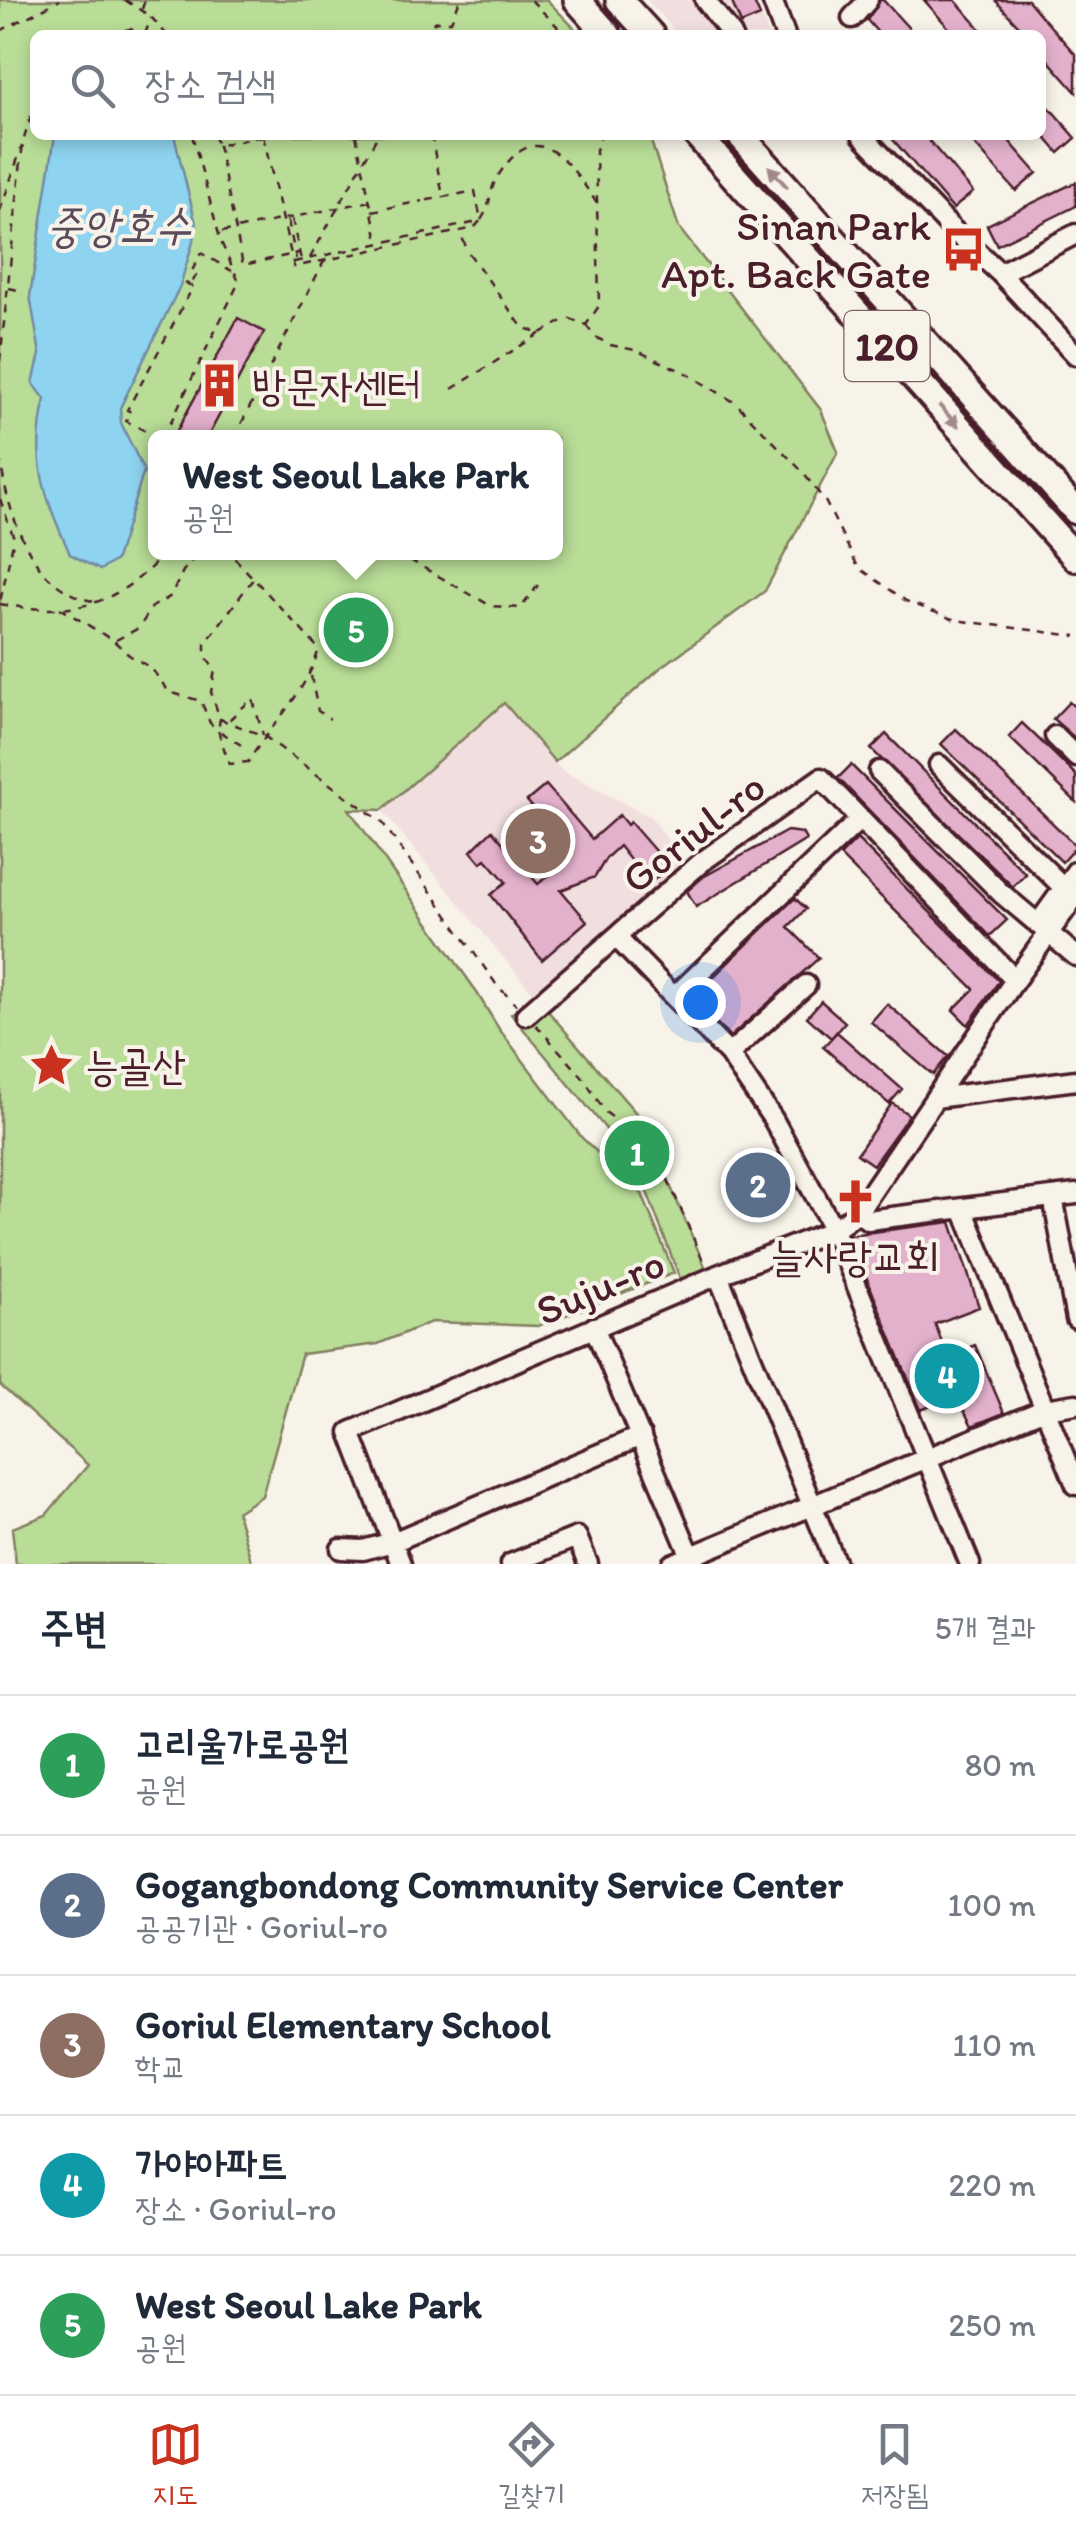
<!DOCTYPE html>
<html lang="ko">
<meta charset="utf-8">
<style>
body{margin:0;font-family:Itim,"Poor Story",sans-serif;background:#f6f6f7;color:#1f2937}
.you{position:absolute;left:700px;top:1002px;width:35px;height:35px;margin:-25px;border:8px solid #fff;border-radius:50%;background:#1a73e8;box-shadow:0 0 0 15px #1a73e833}
.badge{display:grid;place-items:center;width:65px;height:65px;border-radius:50%;background:#c8321e;color:#fff;font-size:32px;font-weight:700}
.pin{position:absolute;translate:-50% -50%;border:5px solid #fff;box-shadow:0 2px 10px #0006}
.popup{position:absolute;left:148px;top:430px;width:415px;height:130px;box-sizing:border-box;display:grid;place-content:center;border-radius:15px;background:#fff;filter:drop-shadow(0 2px 8px #0005);font-size:32px;white-space:nowrap;color:#747a83}
.popup b{font-size:38px;color:#1f2937}
.popup::after{content:'';position:absolute;left:50%;top:100%;margin-left:-20px;border:20px solid transparent;border-top-color:#fff}
.list{margin:0;padding:0;list-style:none}
h2{display:flex;justify-content:space-between;align-items:center;height:130px;margin:0;padding:0 40px;font-size:42px}
h2 small{font-size:32px;font-weight:400;color:#747a83}
.list li{display:grid;grid-template-columns:65px 1fr auto;gap:30px;align-items:center;box-sizing:border-box;height:140px;padding:0 40px;border-top:2px solid #e0e1e3}
.list b{display:block;font-size:38px;white-space:nowrap}
.list p{margin:0;font-size:32px;white-space:nowrap;color:#747a83}
.list em{font-size:32px;font-style:normal;color:#747a83}
.icon{flex:none;width:55px;height:55px;fill:none;stroke:currentColor;stroke-width:2;stroke-linecap:round;stroke-linejoin:round}
.map{position:relative;flex:none;width:1076px;height:1564px;overflow:hidden}
.search{position:absolute;background:#fff;box-shadow:0 5px 15px #0003;left:30px;right:30px;top:30px;height:110px;display:flex;align-items:center;gap:25px;box-sizing:border-box;padding:0 35px;border-radius:15px;color:#747a83;font-size:38px}
.sheet{height:830px;background:#fff}
nav{display:flex;justify-content:space-around;align-items:center;box-sizing:border-box;height:140px;border-top:2px solid #e0e1e3;background:#fff;font-size:28px;color:#747a83}
nav a{display:grid;justify-items:center;gap:5px}
nav .on{color:#c8321e}
.map>svg:first-child{display:block}
</style>
<div class="map">
<svg width="1076" height="1564" viewBox="0 0 1076 1564">
<rect width="100%" height="100%" fill="#f7f3e8"/>
<filter id="ink" filterUnits="userSpaceOnUse"><feTurbulence type="fractalNoise" baseFrequency=".01" numOctaves="2"/><feDisplacementMap in="SourceGraphic" scale="20" xChannelSelector="R" yChannelSelector="G"/><feConvolveMatrix kernelMatrix="1 2 1 2 8 2 1 2 1" color-interpolation-filters="sRGB"/></filter>
<g filter="url(#ink)">
<!-- built -->
<path fill="#f1dfe0" d="M647,0h108l14,35h-90z
M504,703l57,67 90,47 36,48 -152,131 -153,-186z"/>
<!-- green -->
<path fill="#b9dd97" stroke="#827e61" stroke-width="2.5" fill-rule="evenodd" d="M0,0h547l34,35h-546v100h614l30,93 142,182 17,42 -73,139 -106,78 -104,93 -51,-59 -122,107 -33,-1 125,179 25,41 83,109 60,56 32,79 -136,53 -107,-4 -53,22 -76,10 -40,142 -25,16 15,52h-236l-4,-36 34,-13 42,-50 -88,-80zM156,438h400v114h-400z
M535,996l107,124 68,158 -26,11 -38,-100 -27,-22 -4,-27 -104,-126z"/>
<!-- water -->
<path fill="#8ed3ef" stroke="#738ba1" stroke-width="2.5" d="M55,135h119l23,93 -17,58 -60,122 1,15 23,48 -28,89 -16,10 -30,-16c-25,-56 -40,-93 -25,-155l-12,-16 7,-29 -10,-58z"/>
<!-- building -->
<path fill="#e4b1cd" stroke="#4a1f2b" stroke-width="2.5" d="M731,0h22l7,16 -19,8z
M880,0h3l32,35h-35l-13,-15z
M924,0h31l31,35h-31z
M995,0h33l15,18 33,37v37l-35,-40v-17h-14z
M1041,98l35,40 -17,15 -18,-21z
M889,135h35l49,57 -20,17z
M966,135h38l33,38 -21,18z
M1076,182v24l-79,39 -10,-20z
M238,318l26,14 -57,106h-34z
M1069,702l7,6v31l-23,-20z
M1022,723l54,52v27l-67,-65z
M956,729l120,117 -14,16 -121,-118z
M886,734l140,140 -13,13 -142,-138z
M851,765l156,155 -17,16 -152,-158z
M546,785l46,54 27,-24 8,10 3,-3 39,45 -20,17 -30,-38 -13,12 -11,19 -34,13 26,31 -45,39 -51,-65 15,-13 -20,-23 -5,4 -10,-12 21,-21 46,54 28,-23 -23,-32 5,-4 -21,-24z
M787,831l15,2 4,7 -110,67 -9,-16 16,-14z
M857,839l142,142 -31,44 -15,-15 21,-21 -134,-133z
M795,898l11,11 -18,18 31,31 -89,79 -18,-19 13,-13 -20,-20z
M821,1001l24,21 -14,16 -24,-21z
M887,1004l61,52 -15,19 -62,-53z
M837,1032l65,57 -13,15 -66,-57z
M892,1103l17,12 -36,50 -16,-11z
M951,1222l28,85 -44,17 12,32 28,-11 29,68 -32,13 -16,-31 -35,15 -72,-175z"/>
<g fill="none" stroke-linecap="round" stroke-linejoin="round">
<defs>
<path id="minor" d="M705,0l27,35
M772,0l13,35
M852,18l16,-18
M862,135l90,94 48,44 76,82
M1000,273l76,-39
M1055,736l21,21
M939,765l124,122
M879,771l122,122 75,63
M1038,924l38,-53
M616,937l113,117 44,65 61,111 136,334
M674,997l186,-178
M526,1015l177,-154 118,-83 194,202
M729,1054l77,-69
M935,1098l141,-18
M1053,1197l23,122
M963,1209l113,276
M858,1212l10,8 208,-26
M718,1275l118,289
M594,1327l100,237
M341,1549l22,1 30,-8 248,-106
M401,1564l-51,-132 368,-157 116,-45 24,-18 157,-232 61,-85
M510,1564l67,-27 11,27
M672,1564l373,-155 31,-5"/>
<path id="highway" d="M577,0l31,35
M619,0l32,35
M697,135l379,423
M740,135l336,376"/>
</defs>
<!-- minor casing -->
<use href="#minor" stroke="#4a1f2b" stroke-width="25"/>
<!-- highway casing -->
<use href="#highway" stroke="#4a1f2b" stroke-width="32"/>
<!-- path -->
<path stroke="#4a1f2b" stroke-width="2.5" stroke-dasharray="8 8" stroke-linecap="butt" d="M125,0l26,17 16,18
M531,0l26,26 3,9
M142,9l3,-9
M0,31l60,-31
M145,34l6,-16
M94,35l36,-6 13,6
M436,35l-7,-10 8,-4h14l9,-21
M213,135l5,10 50,-10
M356,135l22,106
M431,135l12,61
M263,136l31,131 180,-39 7,-8 -6,-29 -52,10
M0,211l22,-65
M292,219l9,41
M481,220c11,-16 8,-31 17,-44 39,-63 72,-13 98,26
M288,221l8,38
M222,232l148,-31
M294,262l183,-40
M9,288l9,2
M586,325l8,11 16,9 25,5 51,23 50,30 64,66 25,32 33,66 48,34 49,19 121,16
M541,333l27,-15 18,7 13,-19 -3,-156 5,-15
M0,361l23,-219 12,-39
M452,389l89,-56 -18,-5 -55,-76 -8,-20
M159,438l-33,-17 5,-9 -4,-2 66,-123 -7,-4 3,-4 4,2 4,-7 -5,-3 9,-18 31,18
M163,438l76,-156 -18,-40 -29,-107
M234,438l90,-177
M0,456c7,56 31,137 98,146
M0,499l14,39 -14,64
M396,552l95,54 30,2 17,-23
M253,579l-48,65v11l10,15 -4,22 9,27 44,17 118,86 114,162 20,21
M0,604c72,13 116,3 166,-52
M60,608l54,33 15,14 22,13 18,24 32,9 9,22 8,7 11,34 19,-2c24,-39 57,-67 71,-113l-90,-97
M116,640l23,-12 13,-21 19,-11 12,-25 16,-19
M311,676l7,35 12,8
M253,700l10,35
M241,745l-23,-15 2,-11h10l23,-21
M536,1025l46,51 23,36 23,17 23,11 54,125"/>
<!-- minor -->
<use href="#minor" stroke="#f7f3e8" stroke-width="18"/>
<!-- highway -->
<use href="#highway" stroke="#f7f3e8" stroke-width="25"/>
<!-- path-bridge -->
<path stroke="#4a1f2b" stroke-width="2.5" stroke-dasharray="8 8" stroke-linecap="butt" d="M218,145l25,120 56,-12
M372,211l51,-10
M310,258l68,-123"/>
</g>
<!-- one-way arrows -->
<defs><path id="oneway-solid" d="M-6-.8H1V-3.2L6.5 0L1 3.2V.8H-6Z" transform="scale(2.5)"/></defs>
<g fill="#a0898a">
<use href="#oneway-solid" transform="translate(778 177) rotate(-132)"/>
<use href="#oneway-solid" transform="translate(949 416) rotate(48)"/>
</g>
</g>
<!-- icons -->
<defs>
<symbol id="bus-bare" viewBox="-9 -9 18 18"><path d="M-5-6H5V4H4V6H2V4H-2V6H-4V4H-5ZM-3.5-4V0h7V-4ZM-3.5 1.2v1.5H-2V1.2ZM2 1.2v1.5H3.5V1.2Z" fill="#c8321e" stroke="#f7f3e8" stroke-width="2.5" paint-order="stroke"/></symbol>
<symbol id="building-bare" viewBox="-9 -9 18 18"><path d="M-4-6H4V6H1V3H-1V6H-4ZM-2.5-4.3h1.7v1.8h-1.7ZM.8-4.3h1.7v1.8H.8ZM-2.5-1h1.7V.8h-1.7ZM.8-1h1.7V.8H.8Z" fill="#c8321e" stroke="#f7f3e8" stroke-width="2.5" paint-order="stroke"/></symbol>
<symbol id="sight-bare" viewBox="-9 -9 18 18"><path d="M0-6L1.8-2.2L6-1.7L2.9 1.2L3.7 5.4L0 3.3L-3.7 5.4L-2.9 1.2L-6-1.7L-1.8-2.2Z" fill="#c8321e" stroke="#f7f3e8" stroke-width="2.5" paint-order="stroke"/></symbol>
<symbol id="church-bare" viewBox="-9 -9 18 18"><path d="M-1.2-6h2.4v3.5h3.3v2.4h-3.3V6h-2.4V-.1h-3.3v-2.4h3.3Z" fill="#c8321e" stroke="#f7f3e8" stroke-width="2.5" paint-order="stroke"/></symbol>
</defs>
<g fill-rule="evenodd">
<use href="#bus-bare" x="932" y="218" width="63" height="63"/>
<use href="#building-bare" x="188" y="354" width="63" height="63"/>
<use href="#sight-bare" x="20" y="1034" width="63" height="63"/>
<use href="#church-bare" x="824" y="1170" width="63" height="63"/>
</g>
<g text-anchor="middle" stroke-width="8" stroke-linejoin="round" paint-order="stroke">
<!-- shield labels -->
<rect fill="#f7f3e8" stroke="#7e5f64" stroke-width="2.5" x="844.5" y="311" width="85" height="70" rx="8"/>
<g font-size="40" font-weight="bold" fill="#4a1f2b">
<text x="887" y="360">120</text>
</g>
<!-- poi labels -->
<g font-size="42" fill="#4a1f2b" stroke="#f7f3e8" text-anchor="start">
<text x="931" y="240" text-anchor="end">Sinan Park<tspan x="931" dy="48">Apt. Back Gate</tspan></text>
<text x="252" y="400">방문자센터</text>
<text x="85" y="1080">능골산</text>
<text x="855" y="1271" text-anchor="middle">늘사랑교회</text>
</g>
<!-- street labels -->
<g font-size="42" fill="#4a1f2b" stroke="#f7f3e8">
<text transform="translate(693 832) rotate(-38)" y="15">Goriul-ro</text>
<text transform="translate(600 1286) rotate(-23)" y="15">Suju-ro</text>
</g>
<!-- water labels -->
<g font-size="45" font-style="italic" fill="#5b4c5c" stroke="#f7f3e8">
<text x="119" y="241">중앙호수</text>
</g>
</g>
</svg>
<div class="you"></div>
<div class="pin badge" style="left:637px;top:1153px;background:#2e9e5b">1</div>
<div class="pin badge" style="left:758px;top:1185px;background:#5c6f8a">2</div>
<div class="pin badge" style="left:538px;top:841px;background:#8d6e63">3</div>
<div class="pin badge" style="left:947px;top:1376px;background:#0f9aa8">4</div>
<div class="pin badge" style="left:356px;top:630px;background:#2e9e5b">5</div>
<div class="popup"><b>West Seoul Lake Park</b>공원</div>
<div class="search"><svg class="icon" aria-label="search" viewBox="0 0 24 24"><circle cx="10" cy="10" r="6"/><path d="M15 15l6 6"/></svg>장소 검색</div>
</div>
<section class="sheet">
<h2>주변<small>5개 결과</small></h2>
<ul class="list">
<li><span class="badge" style="background:#2e9e5b">1</span><div><b>고리울가로공원</b><p>공원</p></div><em>80 m</em></li>
<li><span class="badge" style="background:#5c6f8a">2</span><div><b>Gogangbondong Community Service Center</b><p>공공기관 · Goriul-ro</p></div><em>100 m</em></li>
<li><span class="badge" style="background:#8d6e63">3</span><div><b>Goriul Elementary School</b><p>학교</p></div><em>110 m</em></li>
<li><span class="badge" style="background:#0f9aa8">4</span><div><b>가야아파트</b><p>장소 · Goriul-ro</p></div><em>220 m</em></li>
<li><span class="badge" style="background:#2e9e5b">5</span><div><b>West Seoul Lake Park</b><p>공원</p></div><em>250 m</em></li>
</ul>
</section>
<nav>
<a class="on"><svg class="icon" aria-label="map" viewBox="0 0 24 24"><path d="M3 6l6-2 6 2 6-2v14l-6 2-6-2-6 2zM9 4v14M15 6v14"/></svg>지도</a>
<a><svg class="icon" aria-label="directions" viewBox="0 0 24 24"><path d="M12 3l9 9-9 9-9-9zM9 14v-3h6M13 9l2 2-2 2"/></svg>길찾기</a>
<a><svg class="icon" aria-label="saved" viewBox="0 0 24 24"><path d="M7 4h10v16l-5-4-5 4z"/></svg>저장됨</a>
</nav>
